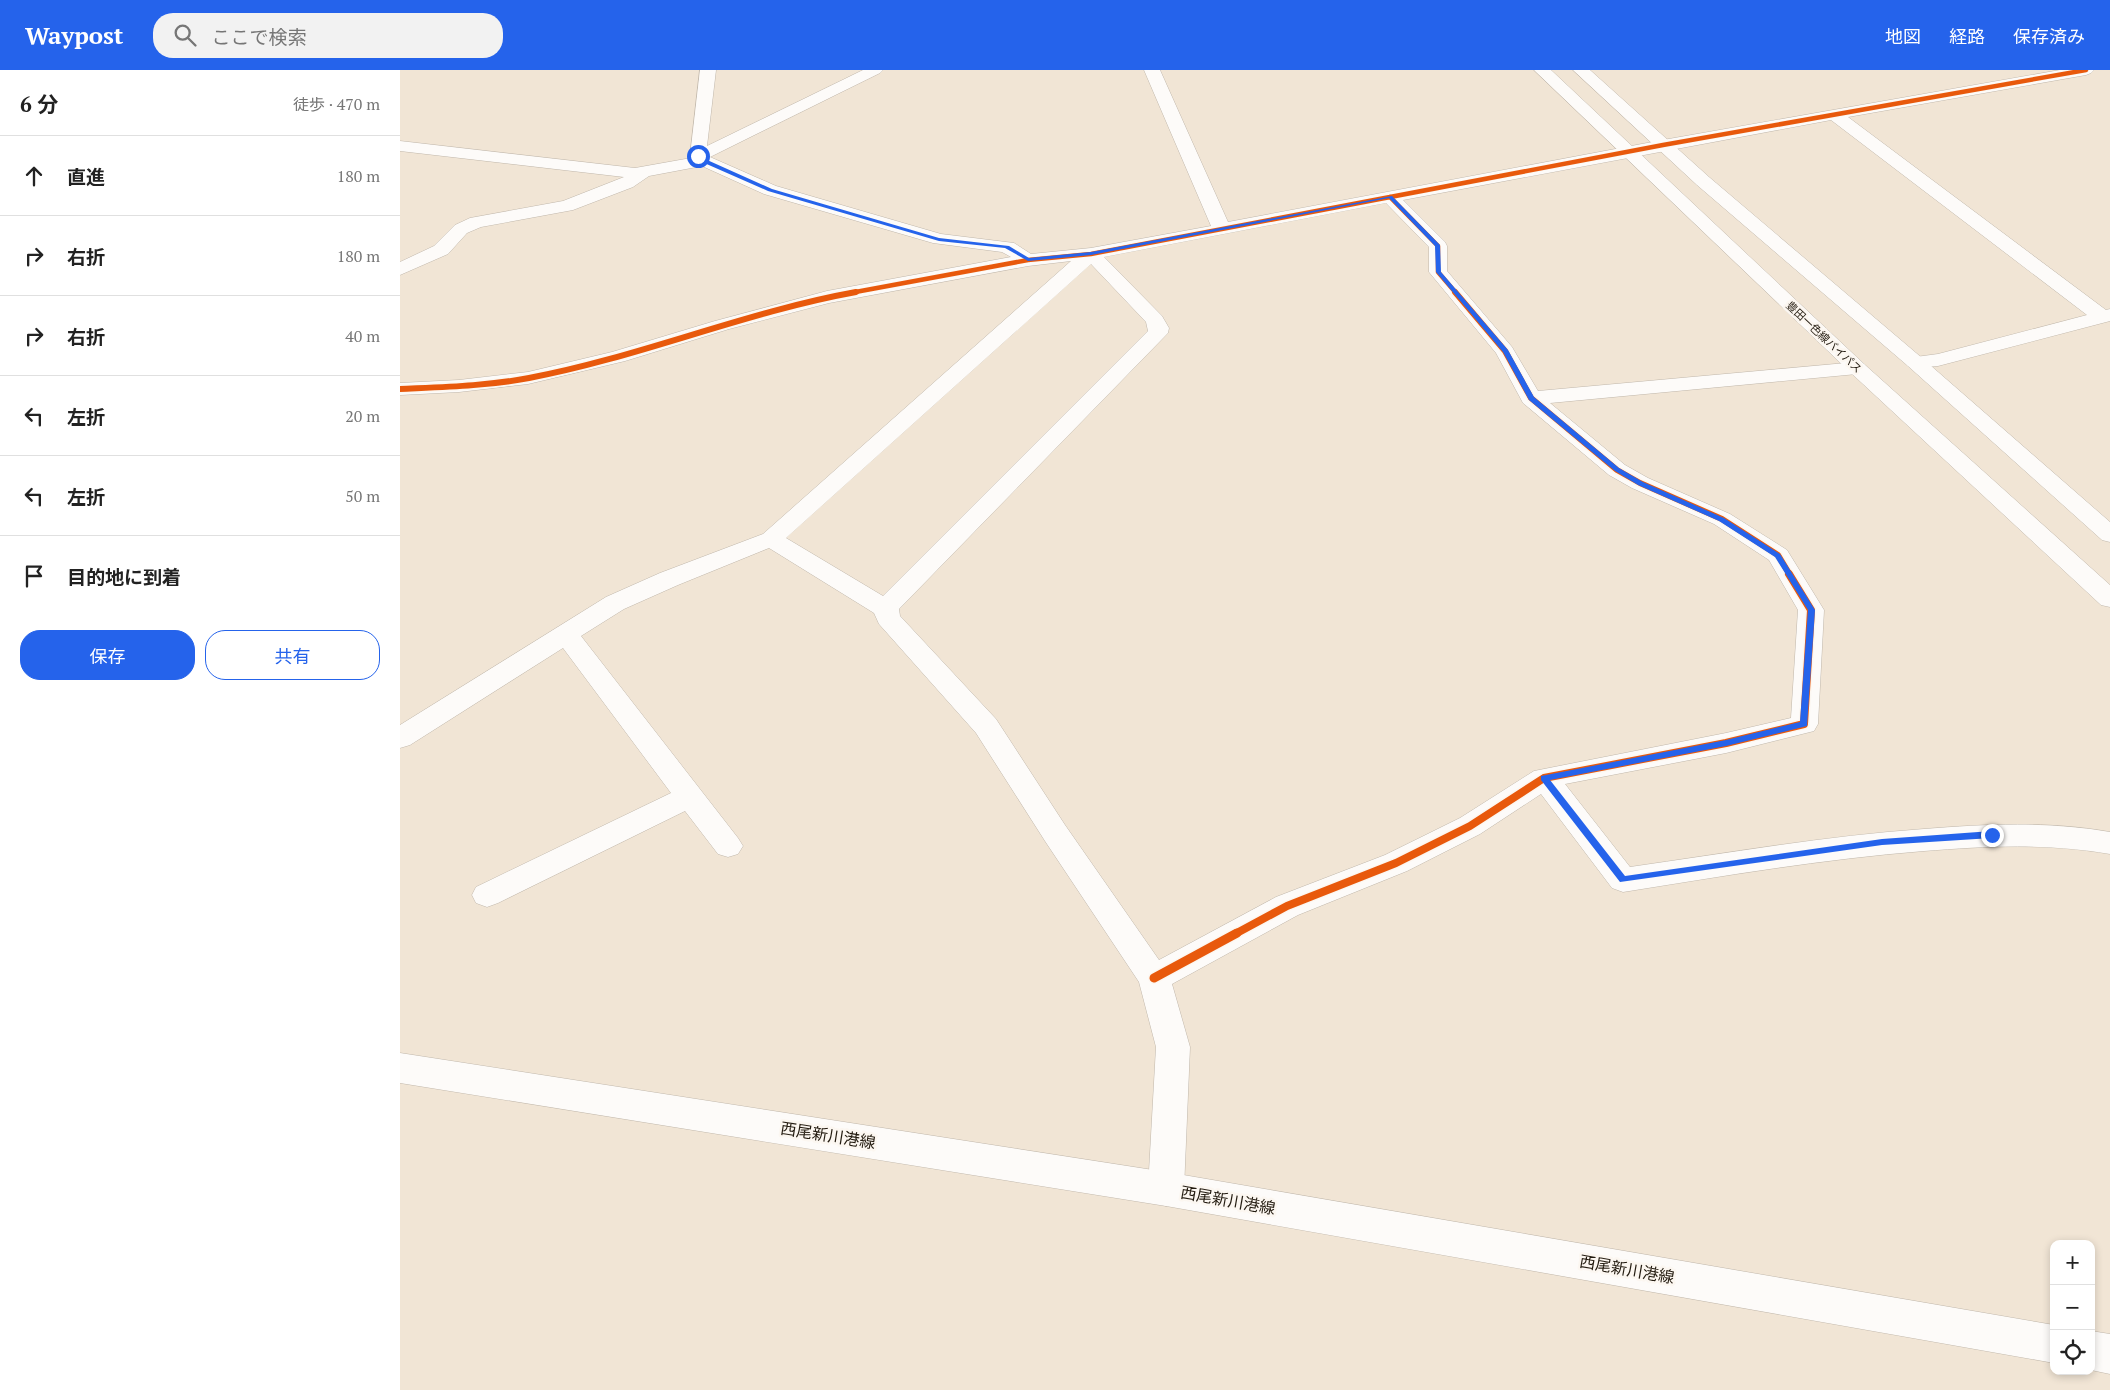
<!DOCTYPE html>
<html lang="ja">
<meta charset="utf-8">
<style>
body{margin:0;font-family:"PT Serif","Noto Sans JP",serif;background:#f2f2f2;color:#222}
.controls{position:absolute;right:15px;bottom:15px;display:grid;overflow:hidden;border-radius:10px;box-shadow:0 2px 8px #0003}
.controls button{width:45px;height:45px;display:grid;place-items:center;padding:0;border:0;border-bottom:1px solid #e0e0e0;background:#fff;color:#222;font:25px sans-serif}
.stop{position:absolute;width:15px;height:15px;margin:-11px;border:4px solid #2563eb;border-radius:50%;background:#fff}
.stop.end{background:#2563eb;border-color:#fff;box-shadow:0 1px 5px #0008}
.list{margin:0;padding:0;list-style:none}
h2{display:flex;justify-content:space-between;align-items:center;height:65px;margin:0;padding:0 20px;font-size:21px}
h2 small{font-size:16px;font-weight:400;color:#767676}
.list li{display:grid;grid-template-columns:32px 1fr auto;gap:15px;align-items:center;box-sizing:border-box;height:80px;padding:0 20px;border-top:1px solid #e0e0e0}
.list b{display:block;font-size:19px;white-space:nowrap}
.list em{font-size:16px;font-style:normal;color:#767676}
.actions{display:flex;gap:10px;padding:15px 20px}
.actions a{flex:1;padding:11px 0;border:1px solid #2563eb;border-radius:20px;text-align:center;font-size:18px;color:#2563eb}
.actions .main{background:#2563eb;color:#fff}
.icon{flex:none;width:28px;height:28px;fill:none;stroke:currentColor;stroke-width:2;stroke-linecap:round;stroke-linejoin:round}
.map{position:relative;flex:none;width:1710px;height:1320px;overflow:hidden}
header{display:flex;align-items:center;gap:30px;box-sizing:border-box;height:70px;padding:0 25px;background:#2563eb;color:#fff}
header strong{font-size:24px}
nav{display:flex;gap:28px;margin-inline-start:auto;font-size:18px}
.search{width:350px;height:45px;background:#f2f2f2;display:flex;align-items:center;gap:12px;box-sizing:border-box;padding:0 18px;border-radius:20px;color:#767676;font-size:19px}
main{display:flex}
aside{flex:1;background:#fff}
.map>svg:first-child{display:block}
</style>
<header>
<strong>Waypost</strong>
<div class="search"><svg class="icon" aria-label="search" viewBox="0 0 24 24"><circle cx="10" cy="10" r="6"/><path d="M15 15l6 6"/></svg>ここで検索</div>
<nav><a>地図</a><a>経路</a><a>保存済み</a></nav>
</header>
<main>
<aside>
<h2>6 分<small>徒歩 · 470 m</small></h2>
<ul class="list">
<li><svg class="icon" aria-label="ahead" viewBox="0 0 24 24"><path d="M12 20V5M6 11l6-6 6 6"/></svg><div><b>直進</b></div><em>180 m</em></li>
<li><svg class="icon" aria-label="right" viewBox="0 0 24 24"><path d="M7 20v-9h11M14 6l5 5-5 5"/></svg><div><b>右折</b></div><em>180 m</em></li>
<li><svg class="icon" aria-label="right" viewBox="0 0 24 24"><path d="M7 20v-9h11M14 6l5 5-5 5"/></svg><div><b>右折</b></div><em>40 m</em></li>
<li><svg class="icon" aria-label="left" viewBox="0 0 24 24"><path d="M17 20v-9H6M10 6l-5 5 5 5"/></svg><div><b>左折</b></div><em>20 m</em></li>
<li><svg class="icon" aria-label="left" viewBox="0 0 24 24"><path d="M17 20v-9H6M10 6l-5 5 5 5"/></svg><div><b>左折</b></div><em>50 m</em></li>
<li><svg class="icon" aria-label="arrive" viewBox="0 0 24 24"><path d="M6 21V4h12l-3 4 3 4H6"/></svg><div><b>目的地に到着</b></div></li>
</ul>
<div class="actions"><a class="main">保存</a><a>共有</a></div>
</aside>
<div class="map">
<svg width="1710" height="1320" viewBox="0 0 1710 1320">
<rect width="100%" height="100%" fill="#f1e5d5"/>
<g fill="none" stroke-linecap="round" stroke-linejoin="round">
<defs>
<path id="street" d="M300,0h16l-9,76 156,-76h20l-3,3 -170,84 66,29 165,48 73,9 17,11 60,-6 120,-22 -67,-156h16l68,152 435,-82 397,-70h34l-3,3 -5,2 -238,42 258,193 4,-1v12l-172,45 -23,2 -7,-2 -3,-4 3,-4 30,-4 149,-39 -256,-195 -428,80 42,42 2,4v25l65,76 26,44 319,-29 7,2 3,4 -3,4 -7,2 -307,29 75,62 23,13 82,36 57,36 37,60 -6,114 -4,7 -88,22 -161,31 65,83c98,-14 196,-31 294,-38 63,-5 124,-8 186,3v22c-62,-11 -123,-8 -186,-3 -101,8 -201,25 -301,41l-11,-4 -71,-94 -61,40 -73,37 -109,44 -126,69 18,63 -6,142 -5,12 -13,5 -13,-5 -5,-12 8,-142 -17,-65 -94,-141 -69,-108 -97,-109 -5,-11 -105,-65 -91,37 -54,24 -43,27 157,202 5,8 -5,8 -10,3 -10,-3 -33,-43 -187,92 -11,4 -11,-4 -4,-8 4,-8 195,-94 -108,-145 -153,97 -10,3v-23l206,-128 54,-24 103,-39 308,-273 -43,5 -199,37 -100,26 -104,32 -97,23 -69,8 -59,3v-12l59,-3 69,-8 84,-20 103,-31 112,-30 184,-34 -9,-5 -69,-9 -169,-49 -62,-28 -53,10 -16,11 -60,23 -92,17 -14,6 -19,21 -48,21v-13l34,-16 21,-21 15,-7 93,-17 61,-24 -224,-26v-10l235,27 56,-10 -1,-2zM986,133l43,44v25l67,81 27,50 86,72 23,13 82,36 55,36 29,50 -7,108 -65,15 -192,38 -74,47 -75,37 -109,42 -117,63 -94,-135 -69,-106 -96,-103 -1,-7 269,-276 1,-5 -7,-12 -58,-59zM691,194l55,58 2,9 -265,265 -97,-58z"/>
<path id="secondary" d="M0,983l766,119 888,153v38l-888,-157 -766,-123z
M1691,1261l19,3v40l-19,-4z"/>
<path id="primary" d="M1134,0h17l313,294 246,221v22l-9,-2 -251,-233z
M1173,0h17l119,107 213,181 188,164v20l-8,-2 -194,-174 -211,-181z"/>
</defs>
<!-- street casing -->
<use href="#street" stroke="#c0b7ab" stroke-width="1"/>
<!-- secondary casing -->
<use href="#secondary" stroke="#c0b7ab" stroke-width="1"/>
<!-- primary casing -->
<use href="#primary" stroke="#c0b7ab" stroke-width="1"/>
<!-- street -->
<use href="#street" fill="#fdfbf9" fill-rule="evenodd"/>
<!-- secondary -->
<use href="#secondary" fill="#fdfbf9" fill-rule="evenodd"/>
<!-- primary -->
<use href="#primary" fill="#fdfbf9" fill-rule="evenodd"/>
<defs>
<path id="cycleway-far3" d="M990,127l48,49v26l18,21
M450,223l178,-33 63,-6 572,-109 423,-75"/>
<path id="cycleway-far2" d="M1055,222l50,59 26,47 86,72 23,13 82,36 56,36 12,20
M0,319c43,-2 87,-3 129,-11 111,-21 216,-66 327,-86"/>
<path id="cycleway-far1" d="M835,864l52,-28 109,-43 74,-37 74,-48 182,-35 78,-19 7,-114 -22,-36"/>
<path id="cycleway" d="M754,908l83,-45"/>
</defs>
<!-- cycleway-far3 casing -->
<use href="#cycleway-far3" stroke="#fcf7f1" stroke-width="6"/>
<!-- cycleway-far2 casing -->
<use href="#cycleway-far2" stroke="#fcf7f1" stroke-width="9"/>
<!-- cycleway-far1 casing -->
<use href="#cycleway-far1" stroke="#fcf7f1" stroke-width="11"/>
<!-- cycleway casing -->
<use href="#cycleway" stroke="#fcf7f1" stroke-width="12"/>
<!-- cycleway-far3 -->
<use href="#cycleway-far3" stroke="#e8590c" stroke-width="4.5"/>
<!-- cycleway-far2 -->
<use href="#cycleway-far2" stroke="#e8590c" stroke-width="6"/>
<!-- cycleway-far1 -->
<use href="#cycleway-far1" stroke="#e8590c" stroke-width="8"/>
<!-- cycleway -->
<use href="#cycleway" stroke="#e8590c" stroke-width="9"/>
</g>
<!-- route -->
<path fill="#2563eb" d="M296,85l76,34 167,49 70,8 20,12 62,-6 301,-56 48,49 1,27 67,78 26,47 85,71 24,14 81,36 56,36 35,56 -8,116 -81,20 -176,34 75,96 257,-37 110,-8 4,4 -4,3 -110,7 -262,37 -79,-102v-4l185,-36 74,-18 8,-112 -33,-53 -56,-36 -81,-36 -23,-14 -86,-71 -26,-48 -67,-80 -1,-26 -46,-48 -298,57 -63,6 -23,-13 -66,-7 -171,-50 -66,-29z"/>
<g text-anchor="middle" stroke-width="5" stroke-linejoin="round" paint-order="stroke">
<!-- far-street labels -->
<g font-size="11" fill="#231b10" stroke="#fcf7f1">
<text transform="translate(1424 267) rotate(43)" y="4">豊田一色線バイパス</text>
</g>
<!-- near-street labels -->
<g font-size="16" fill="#231b10" stroke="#fcf7f1">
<text transform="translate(428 1065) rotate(9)" y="6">西尾新川港線</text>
<text transform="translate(828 1130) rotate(10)" y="6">西尾新川港線</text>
<text transform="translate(1227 1199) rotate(10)" y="6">西尾新川港線</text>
</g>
</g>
</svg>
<div class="controls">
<button>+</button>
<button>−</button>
<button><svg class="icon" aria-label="locate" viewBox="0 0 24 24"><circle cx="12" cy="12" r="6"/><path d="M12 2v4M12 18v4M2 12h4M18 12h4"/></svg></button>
</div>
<div class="stop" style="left:298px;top:86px"></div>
<div class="stop end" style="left:1592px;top:765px"></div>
</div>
</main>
